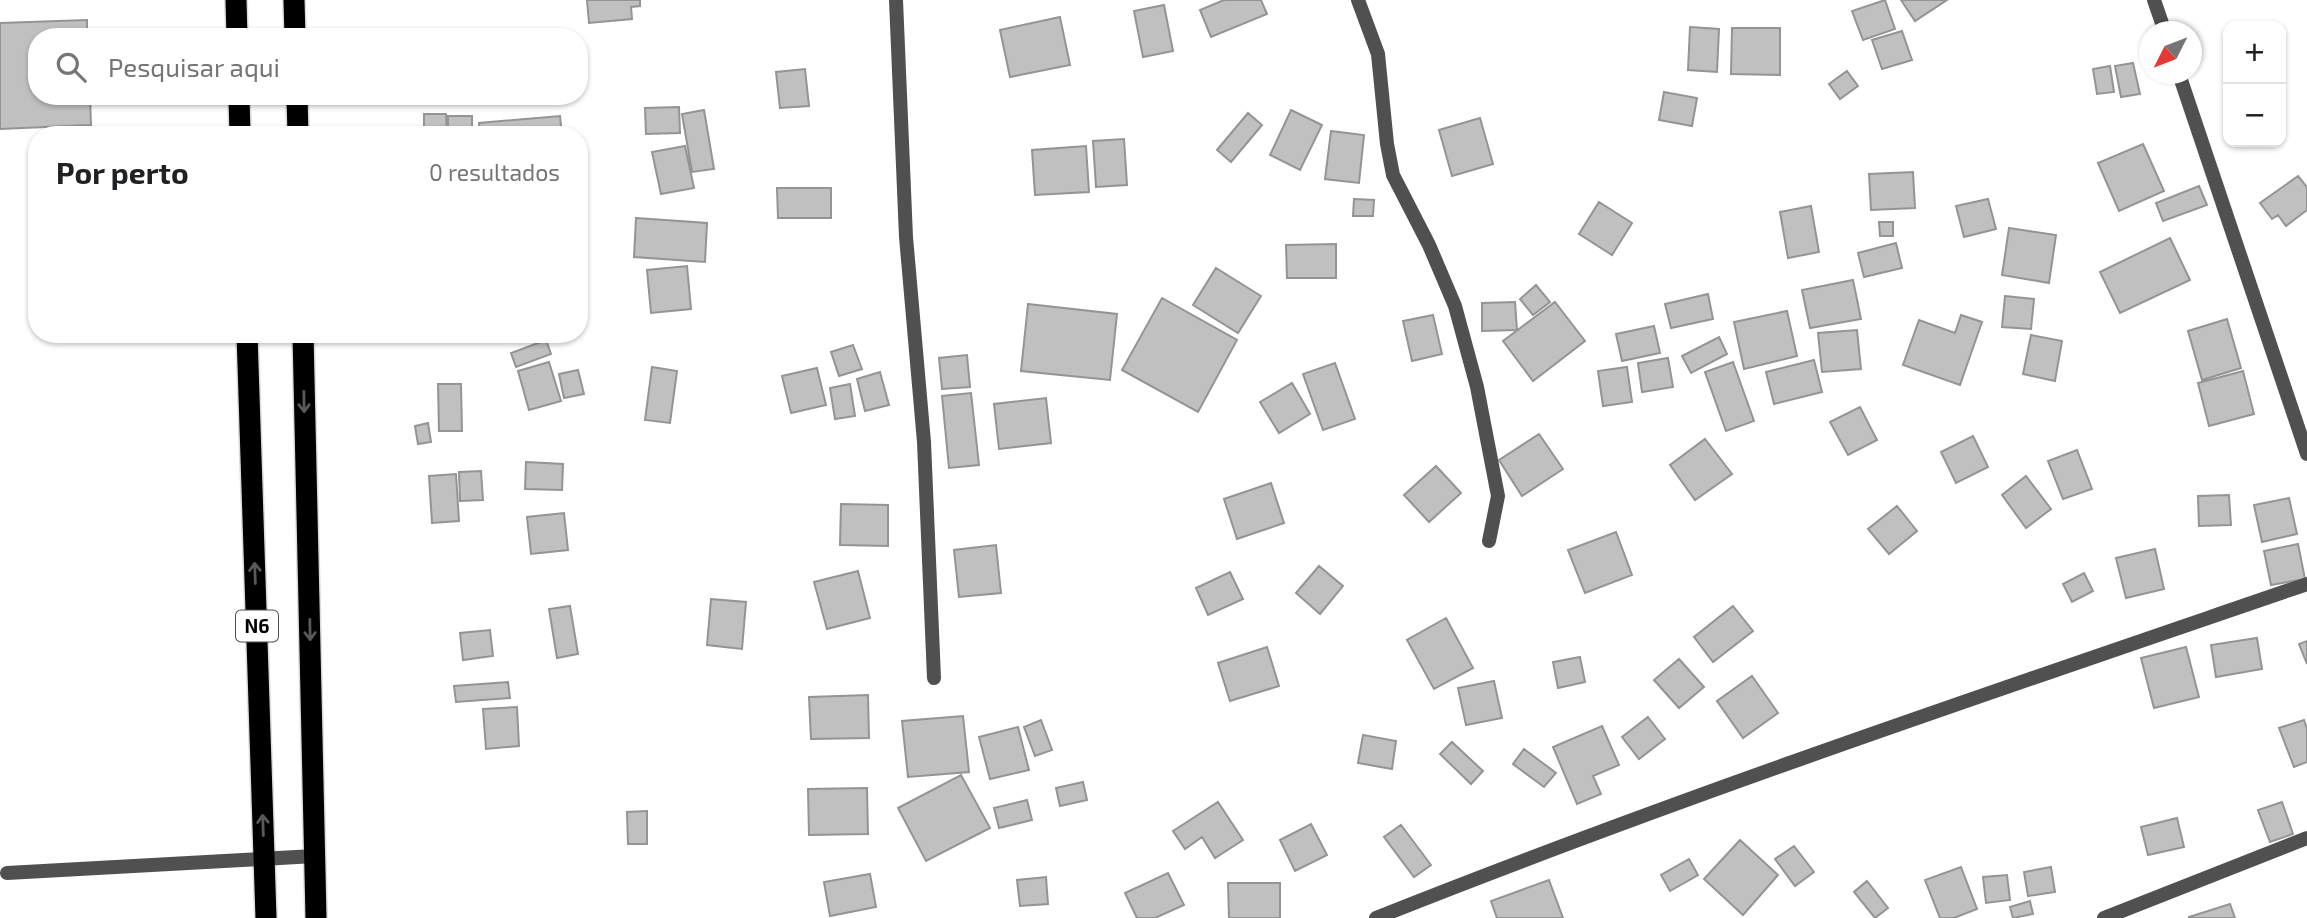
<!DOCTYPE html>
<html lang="pt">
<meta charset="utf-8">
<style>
body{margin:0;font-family:"Exo 2",sans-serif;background:#f6f6f6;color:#202124}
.controls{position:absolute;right:21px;top:21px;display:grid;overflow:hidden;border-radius:14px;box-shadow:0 2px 5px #0004}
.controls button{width:63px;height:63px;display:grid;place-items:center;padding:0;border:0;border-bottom:2px solid #e0e0e0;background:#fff;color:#202124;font:35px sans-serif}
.compass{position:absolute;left:2139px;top:21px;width:63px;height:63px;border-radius:50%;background:#fff;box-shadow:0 2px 5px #0004;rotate:228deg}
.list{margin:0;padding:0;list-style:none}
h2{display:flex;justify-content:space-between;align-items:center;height:91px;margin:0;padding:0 28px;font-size:30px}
h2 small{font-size:23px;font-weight:400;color:#757577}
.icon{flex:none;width:38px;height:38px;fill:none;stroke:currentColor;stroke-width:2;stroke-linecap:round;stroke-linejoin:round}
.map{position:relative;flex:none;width:2307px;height:918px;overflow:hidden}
.search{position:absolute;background:#fff;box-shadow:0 2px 5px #0004;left:28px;top:28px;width:560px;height:77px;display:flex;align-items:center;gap:18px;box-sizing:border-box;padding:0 24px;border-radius:28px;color:#757577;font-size:26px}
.panel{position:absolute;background:#fff;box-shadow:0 2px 5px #0004;left:28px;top:126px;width:560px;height:217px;border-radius:28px}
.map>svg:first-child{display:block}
</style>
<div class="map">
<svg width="2307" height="918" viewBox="0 0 2307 918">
<rect width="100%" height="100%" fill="#fff"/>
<!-- building -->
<path fill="#c0c0c0" stroke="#949494" stroke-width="2" d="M587,0h53v6l-9,1 1,12 -43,4z
M1224,0h37l6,14 -56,23 -11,-27z
M1885,0l10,29 -32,11 -11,-29z
M1901,0h46l-32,21z
M1164,5l9,46 -30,6 -9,-46z
M1060,17l10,48 -60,12 -10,-47z
M87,20v17h-50v59h53l1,29 -91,4v-106z
M1690,27l29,2 -2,43 -29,-2z
M1732,28h48v47l-49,-1z
M1902,31l10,29 -30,9 -10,-29z
M2133,63l7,31 -19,3 -6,-31z
M2110,66l4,26 -17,2 -4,-25z
M805,69l4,37 -29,2 -4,-36z
M1847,71l11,15 -18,13 -11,-15z
M1664,92l33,6 -5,28 -33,-6z
M679,107l1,26 -34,1 -1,-26z
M704,110l10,59 -22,3 -10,-58z
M1291,110l31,15 -22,45 -30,-15z
M1248,113l14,12 -31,37 -14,-12z
M424,114h22l1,21h-23z
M448,116h24v19h-24z
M560,116l2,19h-82l-1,-12z
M1480,118l13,46 -41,12 -13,-46z
M1331,131l33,4 -5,48 -34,-4z
M1124,139l3,46 -31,2 -3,-46z
M2143,144l21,47 -45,20 -21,-48z
M685,146l9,42 -33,6 -9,-42z
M1086,146l3,46 -54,3 -3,-45z
M1913,172l2,36 -44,2 -2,-36z
M2298,176l9,11v23l-21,16 -8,-11 -6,4 -12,-16z
M2199,186l8,19 -44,16 -7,-18z
M777,188h54v30h-53z
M1354,199l20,1 -1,16h-20z
M1988,199l8,30 -32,8 -8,-31z
M1599,202l33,21 -20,32 -33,-21z
M1811,206l8,46 -31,6 -8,-46z
M636,218l71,5 -2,39 -71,-5z
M1879,222h14v14h-13z
M2009,228l47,7 -7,48 -47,-8z
M2170,238l20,42 -70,33 -20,-41z
M1896,243l6,25 -38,9 -6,-24z
M1336,244v34h-49l-1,-33z
M687,266l4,43 -40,4 -4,-43z
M1216,268l45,28 -23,37 -45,-28z
M1853,280l8,39 -51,9 -8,-38z
M1536,285l14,17 -17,13 -13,-16z
M1708,294l5,25 -42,9 -6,-24z
M2005,296l29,3 -3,30 -29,-2z
M1162,298l75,42 -39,72 -76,-42z
M1515,302l2,28 -35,1v-28z
M1555,302l30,39 -52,40 -30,-40z
M1028,304l89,10 -7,66 -89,-9z
M1787,311l10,45 -53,13 -10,-47z
M1433,315l9,39 -30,7 -9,-40z
M1961,315l21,7 -22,63 -57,-20 16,-45 36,13z
M2227,319l14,49 -39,12 -14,-49z
M1654,326l6,27 -38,8 -6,-27z
M1857,330l4,39 -39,3 -4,-39z
M2031,335l31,6 -7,40 -32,-7z
M1719,337l8,17 -36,19 -9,-17z
M546,340l5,14 -35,13 -5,-14z
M853,345l9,24 -23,7 -8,-24z
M967,355l3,32 -28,2 -3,-31z
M1668,358l5,29 -31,5 -4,-29z
M1814,360l8,32 -48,12 -8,-32z
M549,362l12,39 -32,9 -11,-39z
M1733,362l21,59 -28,10 -21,-59z
M1335,363l20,56 -32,11 -20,-56z
M652,367l25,4 -7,52 -25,-3z
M1627,367l5,35 -29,4 -5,-35z
M817,368l9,37 -35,8 -9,-37z
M578,370l6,24 -20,4 -5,-24z
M2243,371l11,43 -45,12 -11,-43z
M880,372l9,33 -24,6 -8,-32z
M1292,383l18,31 -31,19 -19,-31z
M438,384h23l1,47h-23z
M850,384l5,32 -20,3 -5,-31z
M971,393l8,72 -30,3 -7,-72z
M1046,398l5,45 -52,6 -5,-45z
M1860,407l17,33 -29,15 -18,-33z
M428,423l3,19 -13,2 -3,-18z
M1539,434l24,35 -41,27 -23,-36z
M1973,436l15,31 -32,16 -15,-31z
M1705,439l27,35 -37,26 -25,-35z
M2077,450l15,39 -29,10 -15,-38z
M526,462l37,2 -1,26 -37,-1z
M1436,466l25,27 -32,29 -25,-27z
M481,471l2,29 -23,1 -1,-29z
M456,474l3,47 -27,2 -3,-47z
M2026,476l25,33 -25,19 -24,-33z
M1271,483l13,40 -47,16 -13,-40z
M2229,495l2,30 -32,1 -1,-30z
M2289,498l8,36 -35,8 -8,-37z
M841,504l47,1v41l-48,-1z
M1897,506l20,25 -28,23 -21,-25z
M564,513l4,37 -37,4 -4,-37z
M1616,532l16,43 -47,18 -17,-43z
M2298,544l7,35 -34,6 -7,-34z
M996,545l5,48 -42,4 -5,-47z
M2155,549l9,40 -38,9 -10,-40z
M1319,566l24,20 -23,28 -24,-21z
M858,571l12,47 -43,11 -13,-47z
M1230,572l13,27 -35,16 -12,-27z
M2084,573l9,18 -21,11 -9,-18z
M711,599l35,3 -4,47 -35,-4z
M570,606l8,48 -21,4 -8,-49z
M1733,606l20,25 -40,31 -19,-25z
M1446,618l27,50 -39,21 -27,-49z
M490,630l3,26 -30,4 -3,-27z
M2257,638l5,31 -46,8 -5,-32z
M2307,641v23l-8,-20z
M1267,647l12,39 -49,15 -12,-38z
M2186,647l13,50 -45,11 -13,-50z
M1580,657l5,25 -27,6 -5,-26z
M1679,659l25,28 -25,21 -25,-28z
M1752,676l26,37 -35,25 -26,-37z
M1494,681l8,37 -36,7 -8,-37z
M508,682l2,16 -54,4 -2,-16z
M868,695l1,43 -58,1 -2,-42z
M517,707l2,39 -33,3 -3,-40z
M963,716l6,56 -61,5 -6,-56z
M1648,717l17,22 -26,20 -17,-22z
M1041,720l11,30 -17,6 -11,-29z
M2304,720l3,9v33l-13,5 -15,-39z
M1602,726l17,39 -26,11 8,18 -24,10 -24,-57z
M1018,727l11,43 -39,9 -11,-42z
M1363,735l33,6 -4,28 -34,-6z
M1452,742l31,29 -12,13 -31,-30z
M1524,749l32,24 -12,14 -31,-23z
M961,775l29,53 -64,33 -28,-53z
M1083,782l4,18 -27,6 -4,-18z
M867,788l1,46 -59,1 -1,-46z
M1027,800l5,20 -33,8 -5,-20z
M1218,802l25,38 -28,18 -13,-21 -17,12 -12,-18z
M2282,802l11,32 -23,8 -12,-32z
M647,811v33h-19l-1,-32z
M2177,818l7,29 -36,8 -7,-28z
M1311,824l16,31 -32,16 -15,-31z
M1401,825l30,40 -17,12 -30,-40z
M1740,840l38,35 -35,40 -39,-36z
M1794,846l20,26 -19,14 -20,-27z
M1689,859l9,16 -28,16 -9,-16z
M1961,867l16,42 -23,9h-14l-15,-38z
M2051,867l4,25 -27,4 -4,-24z
M1168,873l16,32 -29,13h-18l-12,-25z
M870,874l6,33 -46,9 -6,-34z
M2007,875l3,25 -24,3 -3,-26z
M1046,877l2,27 -28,2 -3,-26z
M1549,880l14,38h-66l-6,-17z
M1867,881l21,27 -13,10 -21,-26z
M1228,883h52v35h-51z
M2030,901l3,13 -20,4 -3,-11z
M2230,904l5,14h-46v-1z"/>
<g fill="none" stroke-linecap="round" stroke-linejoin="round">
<defs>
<path id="highway" d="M236,0l1,37
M294,0l1,37
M239,96l1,39
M297,96l1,39
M247,334l19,584
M303,334l13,584"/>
</defs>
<!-- highway casing -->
<use href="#highway" stroke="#dbdbdb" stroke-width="24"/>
<!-- lane -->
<path stroke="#505050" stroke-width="14" d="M7,873l308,-17"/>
<!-- street -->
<path stroke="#505050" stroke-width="14" d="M896,0l10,237 18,205 10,236
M1358,0l20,54 9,90 6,31 36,70 26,61 22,81 21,109 -9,45
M2154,0l11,32
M2179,74l128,380
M1376,918c306,-122 619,-227 931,-334
M2104,918l203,-80"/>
<!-- highway -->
<use href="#highway" stroke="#000" stroke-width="21"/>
</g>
<!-- one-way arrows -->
<defs><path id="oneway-shaft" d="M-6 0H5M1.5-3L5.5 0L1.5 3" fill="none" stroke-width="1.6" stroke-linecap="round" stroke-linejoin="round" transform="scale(1.75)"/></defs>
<g stroke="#595959">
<use href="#oneway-shaft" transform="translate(304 402) rotate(89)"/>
<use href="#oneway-shaft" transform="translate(255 573) rotate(-92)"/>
<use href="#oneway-shaft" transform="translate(310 630) rotate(89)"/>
<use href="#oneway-shaft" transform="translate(263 825) rotate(-92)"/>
</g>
<g text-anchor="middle" stroke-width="5" stroke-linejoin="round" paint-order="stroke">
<!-- shield labels -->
<rect fill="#fff" stroke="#4c4c4c" stroke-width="2" x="236" y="610.5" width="42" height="31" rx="5"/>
<g font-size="19" font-weight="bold" fill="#000">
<text x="257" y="633">N6</text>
</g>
</g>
</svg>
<div class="controls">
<button>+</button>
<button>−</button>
</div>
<svg class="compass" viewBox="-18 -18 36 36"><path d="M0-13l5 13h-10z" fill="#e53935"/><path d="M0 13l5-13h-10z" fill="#757577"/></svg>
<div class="search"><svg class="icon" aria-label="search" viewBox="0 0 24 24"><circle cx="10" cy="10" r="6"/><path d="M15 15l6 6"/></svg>Pesquisar aqui</div>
<section class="panel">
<h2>Por perto<small>0 resultados</small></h2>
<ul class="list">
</ul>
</section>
</div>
